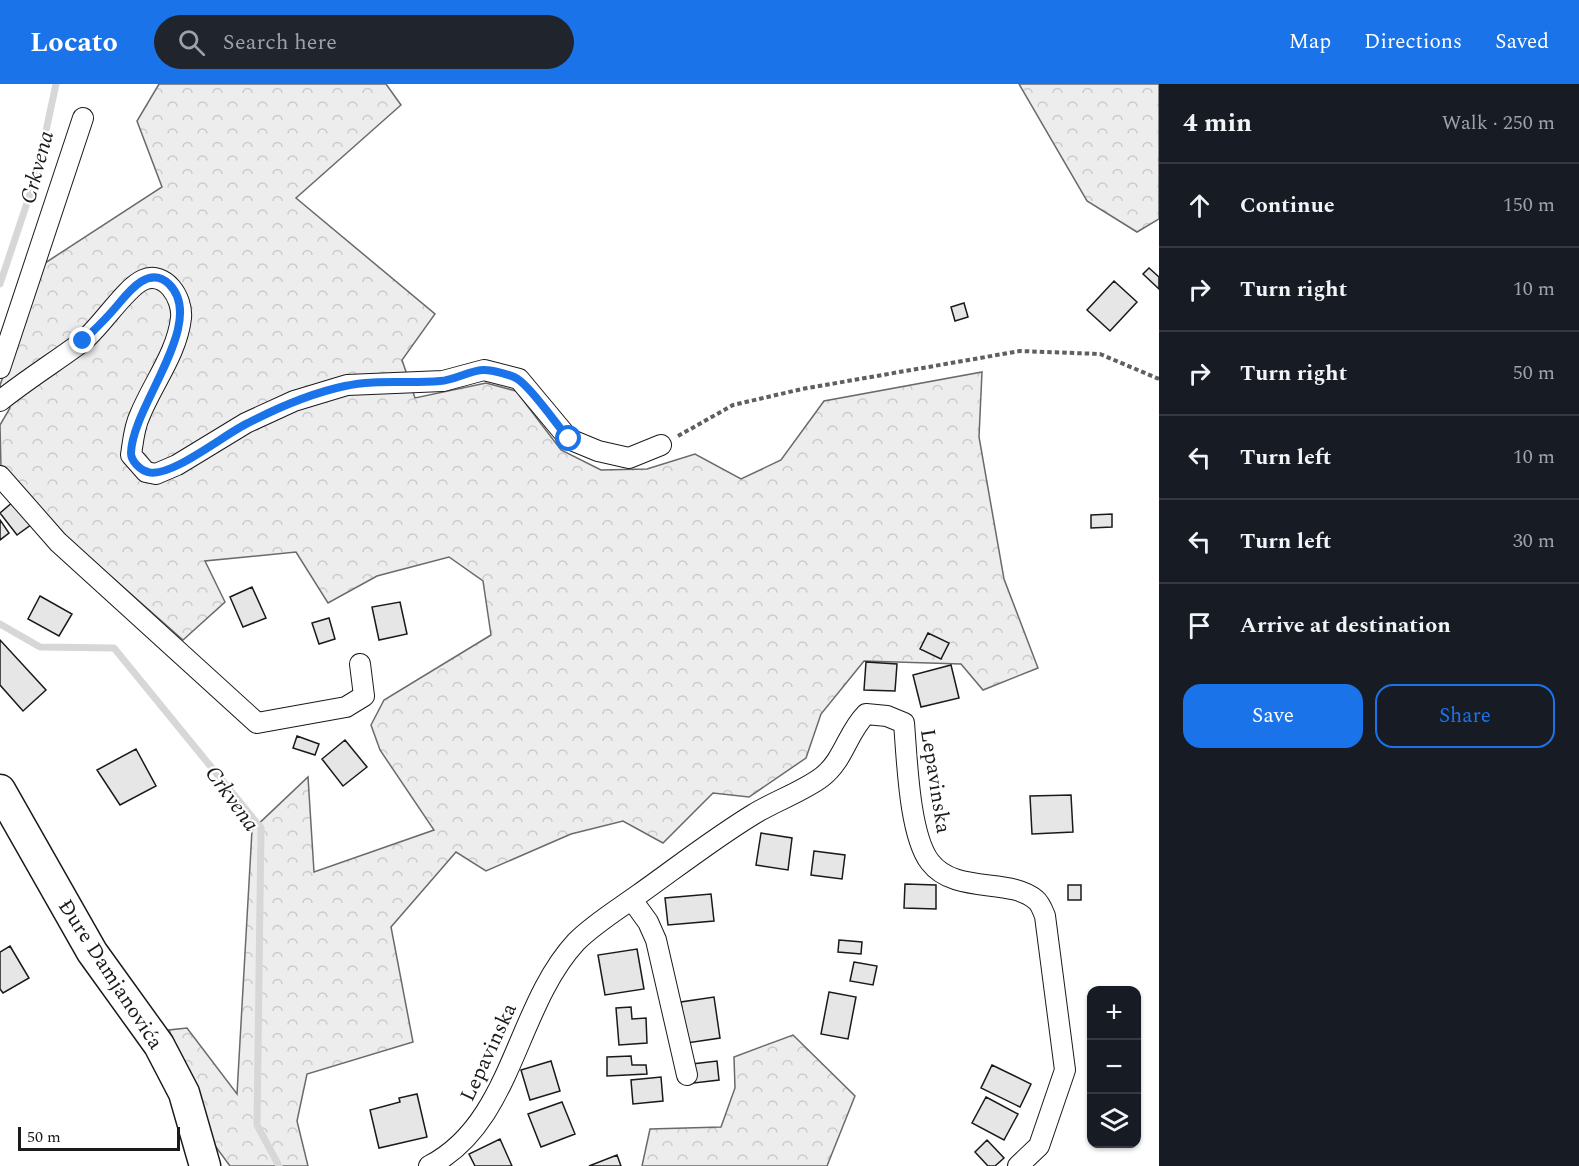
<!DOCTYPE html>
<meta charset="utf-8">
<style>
body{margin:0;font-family:Spectral,serif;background:#20242c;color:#f1f3f6}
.controls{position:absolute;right:18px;bottom:18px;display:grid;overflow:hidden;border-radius:12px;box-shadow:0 2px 4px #0004}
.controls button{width:54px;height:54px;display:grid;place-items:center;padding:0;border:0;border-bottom:2px solid #363941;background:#171b24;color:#f1f3f6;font:30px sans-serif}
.scale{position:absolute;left:18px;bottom:15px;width:162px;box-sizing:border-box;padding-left:6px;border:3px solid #1a1a1a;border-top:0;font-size:16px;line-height:21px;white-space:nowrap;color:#1a1a1a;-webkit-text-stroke:4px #fff;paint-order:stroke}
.stop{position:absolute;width:18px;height:18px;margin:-14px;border:4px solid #1a73e8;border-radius:50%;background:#fff}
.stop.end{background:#1a73e8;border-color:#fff;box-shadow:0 2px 6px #0008}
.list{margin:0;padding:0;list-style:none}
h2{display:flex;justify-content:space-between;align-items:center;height:78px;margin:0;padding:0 24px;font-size:26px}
h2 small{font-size:20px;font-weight:400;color:#9ea1a6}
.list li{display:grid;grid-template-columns:39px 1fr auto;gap:18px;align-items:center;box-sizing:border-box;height:84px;padding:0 24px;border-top:2px solid #363941}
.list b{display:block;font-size:22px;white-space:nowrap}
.list em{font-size:20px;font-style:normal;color:#9ea1a6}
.actions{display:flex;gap:12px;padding:18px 24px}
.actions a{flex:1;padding:14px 0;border:2px solid #1a73e8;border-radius:18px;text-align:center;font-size:21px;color:#1a73e8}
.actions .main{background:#1a73e8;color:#fff}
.icon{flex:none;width:33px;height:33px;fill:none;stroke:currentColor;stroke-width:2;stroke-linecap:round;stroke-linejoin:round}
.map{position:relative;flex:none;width:1159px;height:1082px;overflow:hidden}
header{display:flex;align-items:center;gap:36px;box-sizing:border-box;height:84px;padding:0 30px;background:#1a73e8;color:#fff}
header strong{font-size:28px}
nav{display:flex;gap:33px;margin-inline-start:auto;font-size:21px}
.search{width:420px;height:54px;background:#20242c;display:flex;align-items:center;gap:15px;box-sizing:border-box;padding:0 21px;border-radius:33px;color:#9ea1a6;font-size:22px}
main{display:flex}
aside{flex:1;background:#171b24}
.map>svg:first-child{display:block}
</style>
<header>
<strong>Locato</strong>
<div class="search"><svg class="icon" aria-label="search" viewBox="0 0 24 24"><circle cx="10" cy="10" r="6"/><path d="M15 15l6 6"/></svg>Search here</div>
<nav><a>Map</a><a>Directions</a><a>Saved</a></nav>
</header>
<main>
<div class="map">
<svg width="1159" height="1082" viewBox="0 0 1159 1082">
<defs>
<pattern id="forest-crowns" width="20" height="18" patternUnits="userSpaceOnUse" patternTransform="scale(1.5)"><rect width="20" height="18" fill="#ededed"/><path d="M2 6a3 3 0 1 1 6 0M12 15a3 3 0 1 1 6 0" fill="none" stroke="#cbcbcb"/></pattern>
</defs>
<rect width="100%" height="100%" fill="#fff"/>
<!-- forest -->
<path fill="url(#forest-crowns)" stroke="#6a6a6a" stroke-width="1.5" d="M159,0h227l15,21 -105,93 139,116 -33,46 13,38 71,-15 30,8 45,59 40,20 46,-1 48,-15 46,25 40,-19 43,-59 158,-29 -3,65 25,142 34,89 -55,22 -22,-26 -97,-3 -43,53 -15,44 -57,39 -36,-4 -50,50 -40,-22 -52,13 -85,37 -30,-19 -65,75 22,115 -106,32 -10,47 11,45h-78l-17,-23 -44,-113 18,-2 50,66 15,-264 56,-53 6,95 120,-42 -54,-80 -9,-25 13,-25 107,-65 -8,-54 -34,-24 -72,19 -49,27 -32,-51 -91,9 20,41 -42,38 -139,-123 -43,-48 -1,-44 10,-17 -10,-23 45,-122 117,-76 -25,-66z
M1019,0h140v135l-22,13 -50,-31z
M793,951l62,61 -28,70h-185l8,-37 71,-2 14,-39 -1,-31z"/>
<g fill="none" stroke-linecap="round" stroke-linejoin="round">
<!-- stream -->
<path stroke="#d7d7d7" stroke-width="7" d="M0,200l37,-111 19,-89
M0,540l40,23 74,1 147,180 -4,297 22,41"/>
</g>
<!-- building -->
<path fill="#e6e6e6" stroke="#1a1a1a" stroke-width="1.5" d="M1149,184l10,9v12l-16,-15z
M1114,197l23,21 -27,29 -23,-21z
M964,219l4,14 -13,4 -4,-14z
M14,417l18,23 -15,11 -17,-22z
M1112,430v13l-21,1v-13z
M0,436l9,13 -9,7z
M252,503l14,31 -23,9 -13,-30z
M40,512l32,18 -13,22 -31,-17z
M400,518l7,32 -28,6 -7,-33z
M329,534l6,21 -16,5 -7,-21z
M928,549l21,10 -8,16 -21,-10z
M0,556l46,50 -23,21 -23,-26z
M866,578l31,2 -2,27 -31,-1z
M951,581l8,33 -38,9 -8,-32z
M297,652l22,8 -4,11 -22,-7z
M345,656l22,27 -24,19 -21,-27z
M136,665l20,37 -36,19 -23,-35z
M1071,711l2,37 -41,2 -2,-38z
M761,749l31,5 -4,32 -32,-5z
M814,767l31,4 -3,24 -31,-4z
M905,800l31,1v24l-32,-1z
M1068,801h13v15h-13z
M711,810l3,27 -46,4 -3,-27z
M839,856l23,2 -1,12 -23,-2z
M10,862l19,32 -26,15 -3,-4v-37z
M637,865l7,40 -39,6 -7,-40z
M854,878l23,4 -4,19 -23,-4z
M829,908l27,5 -8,42 -27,-5z
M714,913l6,41 -33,5 -6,-41z
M631,923l1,12 14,-1 1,25 -28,2 -3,-37z
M631,972l1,9h14l1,9 -40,2v-19z
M551,977l9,30 -30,9 -9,-30z
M717,977l2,19 -25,3 -2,-19z
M992,981l39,19 -11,23 -39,-19z
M661,993l2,24 -30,3 -2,-24z
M417,1010l10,43 -48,11 -9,-38 30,-8 -1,-4z
M986,1013l32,17 -14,26 -32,-17z
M562,1018l13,32 -34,13 -13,-33z
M500,1055l12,27h-37l-6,-12z
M987,1056l17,18 -9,8h-7l-13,-14z
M617,1071l4,11h-32z"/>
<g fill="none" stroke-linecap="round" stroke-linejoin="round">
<defs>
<path id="minor" d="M0,284l83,-250
M0,317c26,-21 55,-39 82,-59 19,-15 43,-54 61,-62 22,-10 40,18 38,38 -4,35 -28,65 -41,97 -6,12 -7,27 -9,40l15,17 10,2 21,-9 69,-42 48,-22 53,-16 96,-4 41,-11 35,9 50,60 29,12 31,7 32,-13
M0,392l58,66 199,181 89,-16 18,-11 -4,-32
M632,816l16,22 8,18 31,135
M429,1082c84,-43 86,-158 147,-224 18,-18 41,-32 62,-47 38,-27 75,-56 116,-81 21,-13 48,-22 68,-37 22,-17 25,-44 44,-63l21,2 17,7c3,35 5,112 26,139 25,33 80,15 106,38 4,3 7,11 9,16l20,154 -26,76 -21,20"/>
<path id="primary" d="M0,706l92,162 67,93 25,48 21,73"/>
</defs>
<!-- minor casing -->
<use href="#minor" stroke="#1a1a1a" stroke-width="22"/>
<!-- primary casing -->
<use href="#primary" stroke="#1a1a1a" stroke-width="33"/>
<!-- path -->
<path stroke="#5f5f5f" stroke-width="4" stroke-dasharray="4.5 3" stroke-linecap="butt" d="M678,352l55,-31 69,-16 218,-38 80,3 59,25"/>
<!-- minor -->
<use href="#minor" stroke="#fff" stroke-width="20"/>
<!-- primary -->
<use href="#primary" stroke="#fff" stroke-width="30"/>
</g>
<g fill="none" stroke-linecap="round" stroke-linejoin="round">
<!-- route -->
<path stroke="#1a73e8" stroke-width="8" d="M83,257c11,-11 22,-21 32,-33 12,-14 33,-44 54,-24 39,38 -37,122 -38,169 0,8 9,17 17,19 22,7 78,-39 100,-49 31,-16 64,-30 97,-37 30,-7 65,-2 95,-5 15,-1 30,-11 44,-11 8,0 29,5 35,10 15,11 37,44 50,59"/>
</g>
<g text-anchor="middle" stroke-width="4.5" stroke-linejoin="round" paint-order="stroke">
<!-- street labels -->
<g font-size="21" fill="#1a1a1a" stroke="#fff">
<text transform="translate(936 697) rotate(81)" y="7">Lepavinska</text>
<text transform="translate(111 890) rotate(57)" y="7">Đure Damjanovića</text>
<text transform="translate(488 968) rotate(-65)" y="7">Lepavinska</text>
</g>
<!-- water labels -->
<g font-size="22" font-style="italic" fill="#1a1a1a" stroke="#fff">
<text transform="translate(36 83) rotate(-75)" y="8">Crkvena</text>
<text transform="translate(233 714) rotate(54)" y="8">Crkvena</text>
</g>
</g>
</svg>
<div class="controls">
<button>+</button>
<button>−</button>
<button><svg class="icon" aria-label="layers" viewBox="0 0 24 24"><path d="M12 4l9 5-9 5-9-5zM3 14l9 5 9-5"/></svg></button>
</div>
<div class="scale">50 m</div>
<div class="stop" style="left:569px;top:355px"></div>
<div class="stop end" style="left:83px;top:257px"></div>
</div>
<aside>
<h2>4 min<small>Walk · 250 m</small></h2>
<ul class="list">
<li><svg class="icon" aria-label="ahead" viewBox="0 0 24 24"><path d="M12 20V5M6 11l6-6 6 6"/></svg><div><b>Continue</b></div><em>150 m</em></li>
<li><svg class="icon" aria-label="right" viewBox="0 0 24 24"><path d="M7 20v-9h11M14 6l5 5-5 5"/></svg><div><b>Turn right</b></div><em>10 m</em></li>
<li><svg class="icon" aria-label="right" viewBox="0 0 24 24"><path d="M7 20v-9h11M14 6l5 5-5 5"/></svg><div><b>Turn right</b></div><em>50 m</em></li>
<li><svg class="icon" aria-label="left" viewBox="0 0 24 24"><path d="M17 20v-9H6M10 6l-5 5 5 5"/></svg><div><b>Turn left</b></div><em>10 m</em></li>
<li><svg class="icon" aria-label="left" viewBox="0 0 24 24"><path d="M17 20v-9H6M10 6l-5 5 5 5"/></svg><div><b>Turn left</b></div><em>30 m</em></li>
<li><svg class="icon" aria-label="arrive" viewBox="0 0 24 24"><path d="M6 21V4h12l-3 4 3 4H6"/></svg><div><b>Arrive at destination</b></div></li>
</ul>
<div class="actions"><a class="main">Save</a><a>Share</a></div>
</aside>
</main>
